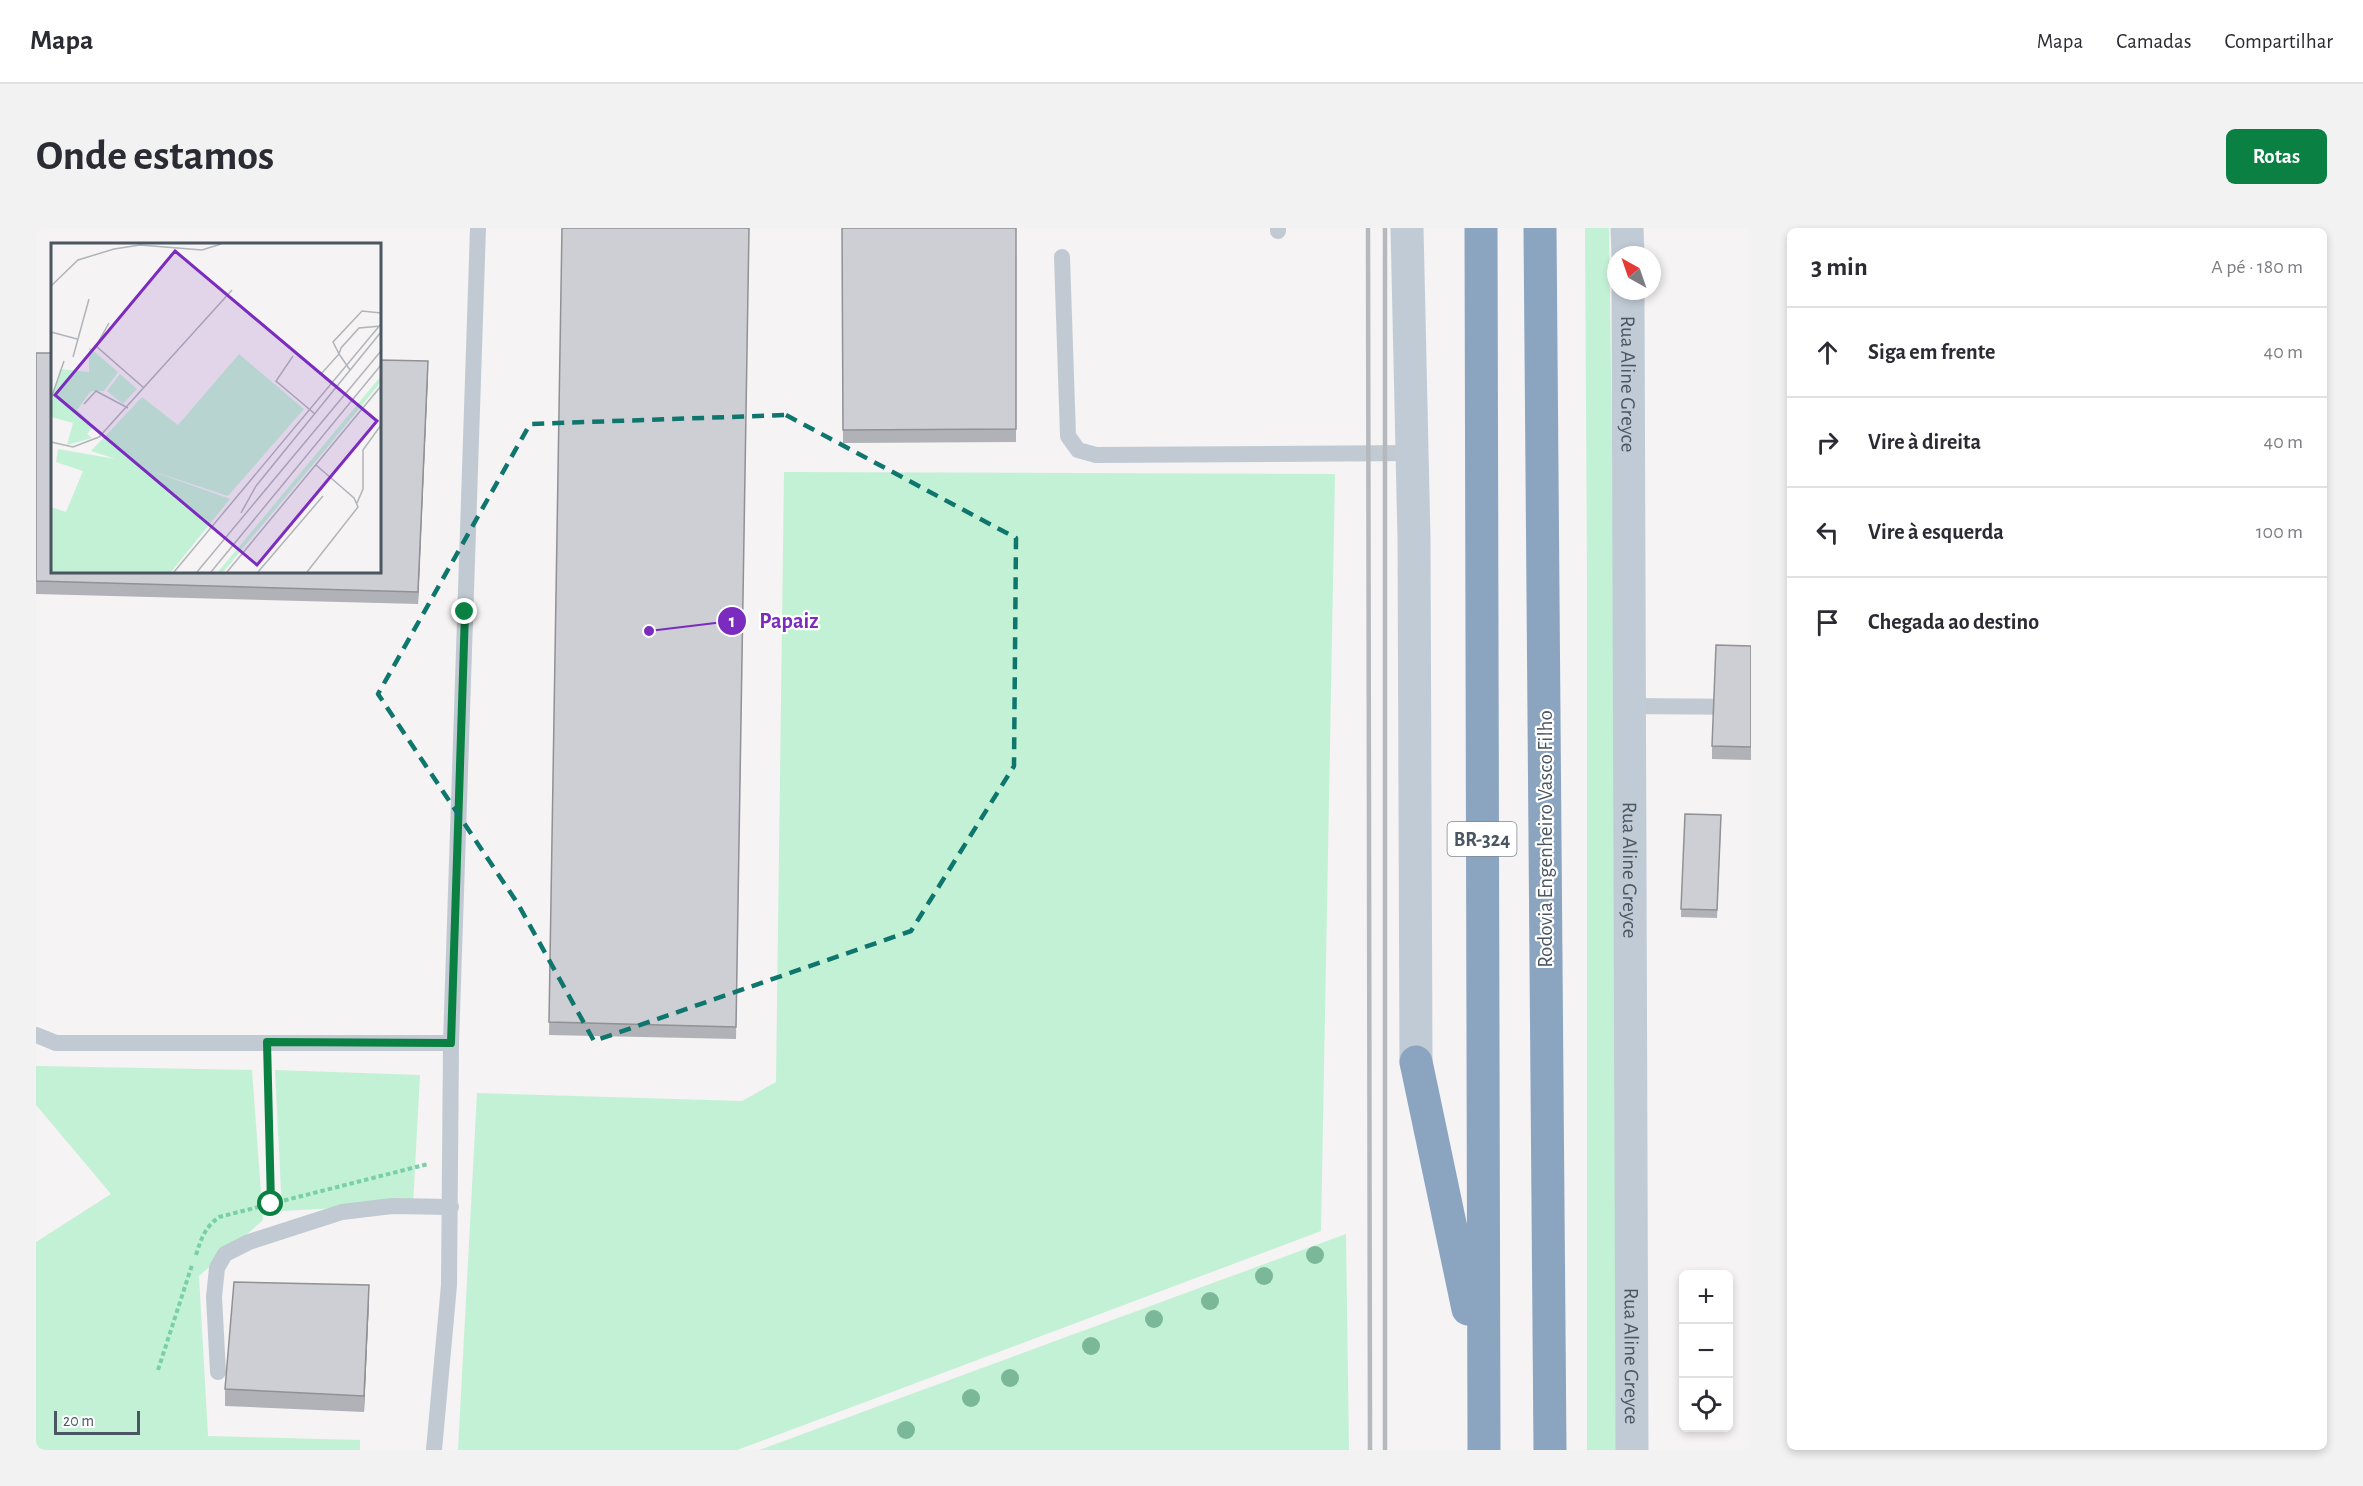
<!DOCTYPE html>
<html lang="pt">
<meta charset="utf-8">
<style>
body{margin:0;font-family:"Alegreya Sans",sans-serif;background:#f2f2f3;color:#2b2b33}
.controls{position:absolute;right:18px;bottom:18px;display:grid;overflow:hidden;border-radius:9px;box-shadow:0 3px 9px #0003}
.controls button{width:54px;height:54px;display:grid;place-items:center;padding:0;border:0;border-bottom:2px solid #e1e1e2;background:#fff;color:#2b2b33;font:30px sans-serif}
.compass{position:absolute;left:1571px;top:18px;width:54px;height:54px;border-radius:50%;background:#fff;box-shadow:0 3px 9px #0003;rotate:320deg}
.scale{position:absolute;left:18px;bottom:15px;width:86px;box-sizing:border-box;padding-left:6px;border:3px solid #4a5661;border-top:0;font-size:16px;line-height:21px;white-space:nowrap;color:#4a5661;-webkit-text-stroke:4px #fff;paint-order:stroke}
.stop{position:absolute;width:18px;height:18px;margin:-14px;border:4px solid #0b8043;border-radius:50%;background:#fff}
.stop.end{background:#0b8043;border-color:#fff;box-shadow:0 2px 6px #0008}
.list{margin:0;padding:0;list-style:none}
h2{display:flex;justify-content:space-between;align-items:center;height:78px;margin:0;padding:0 24px;font-size:26px}
h2 small{font-size:20px;font-weight:400;color:#7c7c81}
.list li{display:grid;grid-template-columns:39px 1fr auto;gap:18px;align-items:center;box-sizing:border-box;height:90px;padding:0 24px;border-top:2px solid #e1e1e2}
.list b{display:block;font-size:22px;white-space:nowrap}
.list em{font-size:20px;font-style:normal;color:#7c7c81}
.icon{flex:none;width:33px;height:33px;fill:none;stroke:currentColor;stroke-width:2;stroke-linecap:round;stroke-linejoin:round}
.map{position:relative;flex:none;width:1715px;height:1222px;overflow:hidden;border-radius:9px}
header{display:flex;align-items:center;gap:36px;box-sizing:border-box;height:84px;padding:0 30px;background:#fff;border-bottom:2px solid #e1e1e2}
header strong{font-size:28px}
nav{display:flex;gap:33px;margin-inline-start:auto;font-size:21px}
.intro{display:flex;align-items:center;justify-content:space-between;box-sizing:border-box;height:144px;padding:0 36px}
h1{margin:0;font-size:42px}
.button{padding:15px 27px;border-radius:9px;background:#0b8043;color:#fff;font-size:21px;font-weight:700}
main{display:flex;gap:36px;padding:0 36px}
aside{flex:1;background:#fff;border-radius:9px;box-shadow:0 3px 9px #0003}
.map>svg:first-child{display:block}
</style>
<header>
<strong>Mapa</strong>
<nav><a>Mapa</a><a>Camadas</a><a>Compartilhar</a></nav>
</header>
<div class="intro"><h1>Onde estamos</h1><a class="button">Rotas</a></div>
<main>
<div class="map">
<svg width="1715" height="1222" viewBox="0 0 1715 1222">
<rect width="100%" height="100%" fill="#f5f3f3"/>
<!-- green -->
<path fill="#c3f1d5" d="M1549,0h24l5,358 2,864h-29v-870z
M748,244l551,2 -14,757 -584,219h-279l19,-357 265,8 34,-19z
M0,838l216,4 11,150 -64,56 9,160 152,4v10h-324v-208l75,-48 -75,-89z
M239,842l145,5 -7,129 -131,7z
M1310,1006l3,216h-590z"/>
<g fill="none" stroke-linecap="round" stroke-linejoin="round">
<!-- path -->
<path stroke="#7ad0a6" stroke-width="4" stroke-dasharray="4.5 3" stroke-linecap="butt" d="M232,836l3,148
M160,1027c5,-16 9,-28 23,-38l209,-53
M122,1142l34,-105"/>
<!-- lane -->
<path stroke="#c1cad2" stroke-width="16" d="M1242,3v-3
M1026,29l6,179 10,14 18,5 316,-2
M1593,478l122,1
M0,807l20,8h395
M182,1144l-4,-75 3,-29 8,-14 24,-12 93,-30 50,-6 59,1
M398,1222l15,-165 2,-242 27,-815"/>
<!-- secondary -->
<g stroke="#c1cbd6" stroke-width="33">
<path d="M1371,0l7,311 2,523"/>
<path d="M1591,0l1,27"/>
<path id="s1" d="M1592,63l4,1159"/>
</g>
<!-- highway -->
<path stroke="#8ba5c1" stroke-width="33" d="M1445,0l3,1222
M1504,0l10,1222
M1380,834l52,247"/>
<!-- rail -->
<path stroke="#b5b8bd" stroke-width="4.5" d="M1332,0l2,1222
M1349,0v1222"/>
</g>
<!-- trees -->
<g fill="#7bb799">
<circle cx="1279" cy="1027" r="9"/>
<circle cx="1228" cy="1048" r="9"/>
<circle cx="1174" cy="1073" r="9"/>
<circle cx="1118" cy="1091" r="9"/>
<circle cx="1055" cy="1118" r="9"/>
<circle cx="974" cy="1150" r="9"/>
<circle cx="935" cy="1170" r="9"/>
<circle cx="870" cy="1202" r="9"/>
</g>
<!-- wall -->
<path fill="#b0b2b7" d="M526,0h187l-13,811 -187,-4z
M806,0h174v214l-173,1z
M0,125l392,21 -10,230 -382,-10z
M1715,418v114l-39,-1v-13z
M1685,596l-4,94 -36,-1v-8z
M333,1073l-5,111 -139,-6v-17z"/>
<!-- shaded-wall -->
<path fill="#909195" d="M392,133v13l-10,230v-12z
M333,1057v16l-5,111v-16z"/>
<!-- building -->
<path fill="#cdcfd5" stroke="#909195" stroke-width="1.5" d="M526,0h187l-13,799 -187,-5z
M806,0h174v201l-173,1z
M0,125h16v219h328v-212l48,1 -10,231 -382,-11z
M1680,417l35,1v101l-39,-1z
M1649,586l36,1 -4,95 -36,-1z
M198,1054l135,3 -5,111 -139,-7z"/>
<g fill="none" stroke-linecap="round" stroke-linejoin="round">
<!-- route -->
<path stroke="#0b8043" stroke-width="8" d="M235,976l-4,-162 184,1 14,-431"/>
</g>
<!-- marked area -->
<path fill="none" stroke="#0f766e" stroke-width="4.5" stroke-dasharray="12 8" stroke-linejoin="round" d="M750,187l230,123 -2,228 -103,165 -317,110 -76,-137 -140,-210 152,-270z"/>
<g text-anchor="middle" stroke-width="4.5" stroke-linejoin="round" paint-order="stroke">
<!-- shield labels -->
<rect fill="#fff" stroke="#808990" stroke-width="1.5" x="1411.5" y="594" width="69" height="34" rx="4.5"/>
<g font-size="20" font-weight="bold" fill="#4a5661">
<text x="1446" y="618">BR-324</text>
</g>
<!-- street labels -->
<g font-size="21" fill="#4a5661" stroke="#fff">
<text dy="7" stroke="none"><textPath href="#s1" startOffset="93">Rua Aline Greyce</textPath></text>
<text transform="translate(1509 611) rotate(-90)" y="7">Rodovia Engenheiro Vasco Filho</text>
<text dy="7" stroke="none"><textPath href="#s1" startOffset="579">Rua Aline Greyce</textPath></text>
<text dy="7" stroke="none"><textPath href="#s1" startOffset="1065">Rua Aline Greyce</textPath></text>
</g>
</g>
<!-- overview -->
<g transform="translate(15 15)">
<rect width="330" height="330" fill="#f5f3f3"/>
<path d="M38,104l29,25 -14,19h-13l-14,19 17,16 -7,8 5,4 -25,7 6,-22 -22,-6v-14l9,-34 29,3zM188,111l65,55 -76,87 -137,-45 51,-54 36,28zM69,131l17,15 -14,15 -16,-13zM330,133v6l-55,67 -103,123h-5zM7,206l63,11 109,39 -59,73h-120v-65l15,5 17,-41 -27,-9z" fill="#c3f1d5"/>
<path fill="none" stroke="#b1b4b9" stroke-width="1.5" d="M0,43l27,-26 36,-11 26,-4 62,5 19,-6M58,80l-13,23 48,42M0,89l26,7M242,113l-17,25 39,33M22,114l16,-58M299,127l-11,-16 2,-6 18,-20 22,-2M270,131l18,-20 -6,-12 29,-31 19,2M0,156l13,-38M33,161l12,-13 32,17M0,199l22,5 26,-10 133,-147M205,243l125,-154M306,260l6,-14v-39l18,-25M190,270l15,-27M123,329l207,-248M146,329l184,-221M160,329l170,-207M176,329l154,-186M207,329l65,-76M256,329l51,-65 -4,-9 -38,-33"/>
<path fill="#7b2cbf" fill-opacity="0.15" stroke="#7b2cbf" stroke-width="3" d="M124,8l202,170 -120,144 -202,-170z"/>
<rect width="330" height="330" fill="none" stroke="#4a5661" stroke-width="3"/>
</g>
<!-- callouts -->
<path fill="none" stroke="#7b2cbf" stroke-width="2" d="M613 403L696 393"/>
<g fill="#7b2cbf" stroke="#fff" stroke-width="2">
<circle cx="613" cy="403" r="6"/>
<circle cx="696" cy="393" r="15"/>
</g>
<g font-size="18" text-anchor="middle" font-weight="bold" fill="#fff">
<text x="696" y="399">1</text>
</g>
<g font-size="22" text-anchor="middle" font-weight="bold" fill="#7b2cbf" stroke="#fff" stroke-width="4.5" stroke-linejoin="round" paint-order="stroke">
<text x="753" y="400">Papaiz</text>
</g>
</svg>
<div class="controls">
<button>+</button>
<button>−</button>
<button><svg class="icon" aria-label="locate" viewBox="0 0 24 24"><circle cx="12" cy="12" r="6"/><path d="M12 2v4M12 18v4M2 12h4M18 12h4"/></svg></button>
</div>
<svg class="compass" viewBox="-18 -18 36 36"><path d="M0-13l5 13h-10z" fill="#e53935"/><path d="M0 13l5-13h-10z" fill="#7c7c81"/></svg>
<div class="scale">20 m</div>
<div class="stop" style="left:235px;top:976px"></div>
<div class="stop end" style="left:429px;top:384px"></div>
</div>
<aside>
<h2>3 min<small>A pé · 180 m</small></h2>
<ul class="list">
<li><svg class="icon" aria-label="ahead" viewBox="0 0 24 24"><path d="M12 20V5M6 11l6-6 6 6"/></svg><div><b>Siga em frente</b></div><em>40 m</em></li>
<li><svg class="icon" aria-label="right" viewBox="0 0 24 24"><path d="M7 20v-9h11M14 6l5 5-5 5"/></svg><div><b>Vire à direita</b></div><em>40 m</em></li>
<li><svg class="icon" aria-label="left" viewBox="0 0 24 24"><path d="M17 20v-9H6M10 6l-5 5 5 5"/></svg><div><b>Vire à esquerda</b></div><em>100 m</em></li>
<li><svg class="icon" aria-label="arrive" viewBox="0 0 24 24"><path d="M6 21V4h12l-3 4 3 4H6"/></svg><div><b>Chegada ao destino</b></div></li>
</ul>
</aside>
</main>
